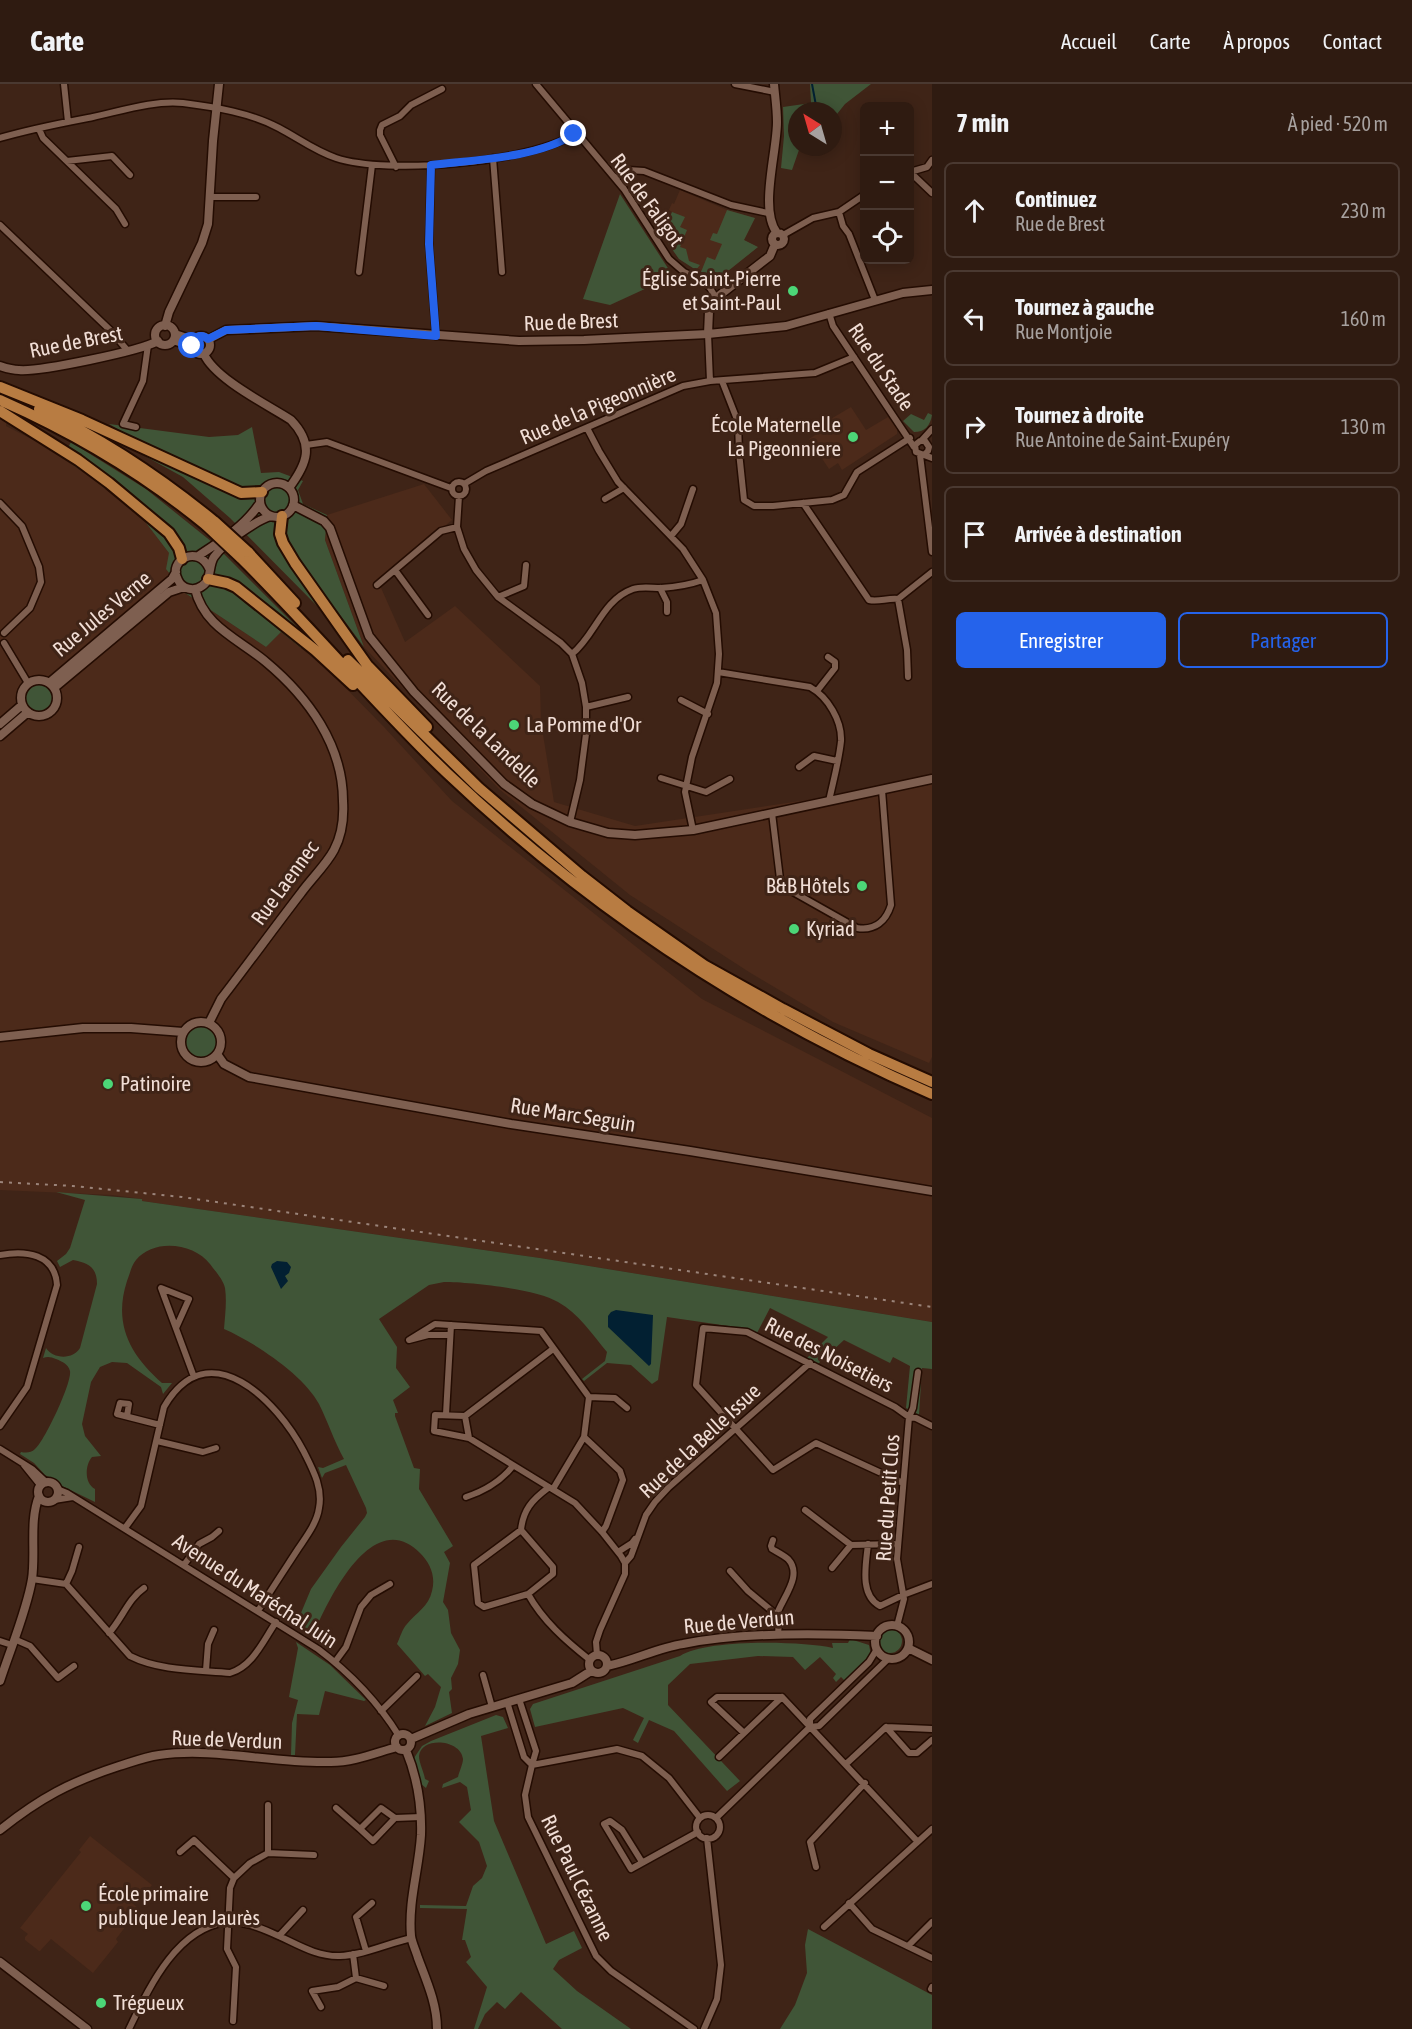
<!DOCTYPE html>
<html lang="fr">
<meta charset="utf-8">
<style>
body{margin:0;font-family:"Asap Condensed",sans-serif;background:#3b281f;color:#f1f3f6}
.controls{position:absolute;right:18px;top:18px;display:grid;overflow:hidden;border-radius:9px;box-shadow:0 3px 15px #0003}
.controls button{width:54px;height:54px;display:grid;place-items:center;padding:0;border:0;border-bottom:2px solid #4a3931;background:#2f1b11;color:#f1f3f6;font:30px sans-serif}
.compass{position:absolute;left:788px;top:18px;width:54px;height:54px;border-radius:50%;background:#2f1b11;box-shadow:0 3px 15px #0003;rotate:323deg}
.stop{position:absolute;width:18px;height:18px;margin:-14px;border:4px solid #2563eb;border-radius:50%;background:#fff}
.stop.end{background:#2563eb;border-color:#fff;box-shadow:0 2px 6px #0008}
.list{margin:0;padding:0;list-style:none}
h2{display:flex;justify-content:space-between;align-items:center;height:78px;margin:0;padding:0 24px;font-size:26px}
h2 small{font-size:20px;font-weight:400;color:#a7a19f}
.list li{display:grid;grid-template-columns:39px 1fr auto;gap:18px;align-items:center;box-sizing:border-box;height:96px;margin:0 12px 12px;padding:0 12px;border:2px solid #4a3931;border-radius:9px}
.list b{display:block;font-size:22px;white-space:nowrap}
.list p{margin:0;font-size:20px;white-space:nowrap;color:#a7a19f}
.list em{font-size:20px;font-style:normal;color:#a7a19f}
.actions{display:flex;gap:12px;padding:18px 24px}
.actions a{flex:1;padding:14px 0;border:2px solid #2563eb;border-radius:9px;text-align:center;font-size:21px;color:#2563eb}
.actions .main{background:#2563eb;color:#fff}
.icon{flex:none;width:33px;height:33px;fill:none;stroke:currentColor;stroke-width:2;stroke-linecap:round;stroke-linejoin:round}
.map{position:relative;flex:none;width:932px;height:1945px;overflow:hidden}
header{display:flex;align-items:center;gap:36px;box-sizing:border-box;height:84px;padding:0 30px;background:#2f1b11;border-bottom:2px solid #4a3931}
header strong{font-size:28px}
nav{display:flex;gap:33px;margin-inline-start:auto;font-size:21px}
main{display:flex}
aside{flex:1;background:#2f1b11}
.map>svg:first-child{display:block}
</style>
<header>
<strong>Carte</strong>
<nav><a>Accueil</a><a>Carte</a><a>À propos</a><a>Contact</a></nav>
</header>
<main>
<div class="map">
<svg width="932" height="1945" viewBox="0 0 932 1945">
<rect width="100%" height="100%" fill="#3f2417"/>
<!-- built -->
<path fill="#4c2a1a" d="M680,106l47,20 28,8 -11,22 14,7 -35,28 -22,-3 -22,-13 -17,-24 10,-23 -3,-2 3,-7 2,1z
M851,323l15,23 22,-13 9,12v5l-55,36 -4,-7 -9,6 -10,-15 -9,6 -2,-12 5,-3 -4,-6 22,-14 -2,-5z
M0,330l7,3 -1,9 47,24 46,33 44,36 26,34 16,40 81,54 15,-15 46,37 57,58 68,74 250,198 230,119v204l-392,-64 -398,-57v-2l-30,-4 -112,-5z
M424,400l28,36 -74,61 27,61 50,-36 85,80 1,36 13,80 81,24 297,-45v276l-3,6 -96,-41 -84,-50 -119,-77 -131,-106 -135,-142 -39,-107 2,-25z
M90,1752l62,49 -5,6 -5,-3 -11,14 8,7 -23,30 2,3 -25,31 -42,-34 -11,12h-1l-14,-11v-3l3,-3 -8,-6 61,-76 -2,-2z"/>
<!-- green -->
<path fill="#405537" d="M810,0h61l-26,20 -12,15v-8h-36v36h3l-8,23 -11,-2 3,-32 -1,-29 28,-4z
M620,110l53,82 -63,29 -27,-6z
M727,126l28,8 -11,22 14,7 -35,28 -22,-3 6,-15 8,3 7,-16 -12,-4 3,-7 4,1z
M672,128l13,5 -5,10 7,3 -7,17 6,2 3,12 11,4 -4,5 -17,-11 -17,-24z
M928,329l4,2c-2,11 -7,17 -18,17l-11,-11 8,-7 13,6z
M109,340l100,13 29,-2 14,-8 9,46 18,-1 24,9 -5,9 5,14 24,11 -2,25 39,107 -27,-36 -11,4 -96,-97 -47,-41 -40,-22 4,-9z
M71,358l75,47 66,53 93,93 -4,13 -20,-16 -15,15 -81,-54 -19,-24 3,-16 -26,-34 -44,-36 -36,-25z
M25 613a14 14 0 1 1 28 0a14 14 0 1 1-28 0Z
M185 957a16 16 0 1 1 32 0a16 16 0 1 1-32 0Z
M56,1108l86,7v2l398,57 392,64v47l-10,-1 -3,47 -13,-7 4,-42 -17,-9 -3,6 -46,-23 -26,24 -11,-6 21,-21 -58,-29 -13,25 -8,-4 -82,-12 -9,63 -6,4 -21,-19 -24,-2 -23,18 -2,-2 23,-18 2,-9c-15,-18 -28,-38 -49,-50 -21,-13 -88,-20 -114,-20l-15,3 -50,34 18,28 -1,21 14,19 -17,13 5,13h-3v3l19,52 6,1 -1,20 34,57 -9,6 6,11 -7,39 5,8 3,23 9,17 -2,14 -7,14 1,11 -3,3 3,21 -27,13 10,-19 6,-20 -13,-13 -3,2 -28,-32c3,-6 5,-15 10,-20 9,-11 22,-18 25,-33 4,-15 -2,-28 -12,-38 -47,-48 -92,47 -106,80l2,5 -24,-16 6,-2 13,-31 30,-42 24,-30 2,-4 -1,-5 -20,-43 -21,8 -3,5 -4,-11 5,1 21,-9c-10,-18 -16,-37 -25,-55 -15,-29 -65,-62 -95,-75 1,-13 3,-28 1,-41 -2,-9 -10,-17 -15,-24 -16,-21 -56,-26 -74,-4 -5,6 -6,14 -9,21 -14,43 3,74 35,102h10l-9,11 -2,-7 -34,-24 -15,-1 -12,5 -9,15 -9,42 3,12 16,20 -9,1c-7,8 -8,26 3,32v13l-33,-16 -2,-3 -15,-8 -11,-12 -14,-9 1,-2c5,1 10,1 14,-3 9,-7 37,-66 35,-78 -2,-7 -7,-9 -14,-12 -5,-2 -8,-3 -13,-1l3,-10c7,11 27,12 34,0l17,-64c0,-17 -9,-21 -24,-24l-13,7 -3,-6 9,-7 4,-6 15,-48z
M878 1557a12 12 0 1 1 24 0a12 12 0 1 1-24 0Z
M850,1555l19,6 2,10 -26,26 -4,-4 -5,5 -3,-4 3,-4 -16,-17 -15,13 -12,-13 -35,-1 -68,8 -22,21v20l72,76 -13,10 -53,-60 -25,-11 -11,23 -5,-3 11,-22 -21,-10 -88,19 -5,-18 3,-5 147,-48c26,-17 121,-15 153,-8l-1,-5h16z
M296,1558l34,23 36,35 -2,1 -39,-10 -6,24 -22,-1 -2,41h-4l1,-32 6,-23 -9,-3 9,-49z
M496,1631l7,2 5,11 -27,8 13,85 52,123 28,-13 8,17 -23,12 -6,9 24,22 54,38h-69l-41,-37 -16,17 -8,-7 -12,12 -7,15h-4l13,-42 -21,-25 5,-5 -6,-17h-3l5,-31 -47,-1v-3l46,1 7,-20 9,-8 5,-12 -8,-24 -20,-20 12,-12 -4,-23 -7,-5 -18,6 1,-4 15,-7c1,-5 5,-13 5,-18 -2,-20 -42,-23 -44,-3 0,7 5,16 6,23l4,2 -3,7 -5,-4 -7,-26 8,-12 9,-5z
M808,1845l124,66v34h-152l15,-24 12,-32 -2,-28z"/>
<!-- water -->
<path fill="#022032" d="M277,1177l10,1 4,5 -2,6 -4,3 3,5 -7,8 -10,-22 1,-3z
M616,1226l37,5 -2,49 -2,2 -41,-39v-11l3,-4z"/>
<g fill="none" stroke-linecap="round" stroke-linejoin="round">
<!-- stream -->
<path stroke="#022032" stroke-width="2" d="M812,0l5,27"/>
<defs>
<path id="street" d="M64,0l4,38
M536,0l88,105 45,70 15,13 17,8 9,8 6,10
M735,0l40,8
M39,45l4,9 73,71 9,15
M0,54c30,-9 62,-15 93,-21 28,-6 61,-17 90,-14 32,4 68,10 96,25 19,10 36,23 57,30 50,17 196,5 240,-25
M493,74l9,114
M67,77l45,-5 18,19
M431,81l-2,79 7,92
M396,83l-16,-32v-5l2,-5 18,-9 11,-11 31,-16
M910,88l22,21
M910,88l17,-5 5,-7
M615,94l13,-8 16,1 87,34 37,8
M211,113h45
M839,128l4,14 6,8 26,66
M0,141l110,105 18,21
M783,151l30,-17 26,-6 25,-17
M359,188l13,-107
M829,229l4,13 81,121
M708,250l2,47
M722,297l16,41 1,30 5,48 10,6h19l59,-6 12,-5 13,-23 53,-34
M136,343l-13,-3 20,-43 5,-36
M587,344l12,23 19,31 65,67 20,31 13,33 3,41 -2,29 -25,74 -7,35 8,38
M922,356l10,-11
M306,361l21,-3 124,46
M925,370l3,-3 1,-4 -4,-6h-5l-5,4 1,7 16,6
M920,371l12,97
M452 405a7 7 0 1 1 14 0a7 7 0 1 1-14 0Z
M464,400l22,-13 197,-85 27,-5 105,-8 39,-16
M459,412l-2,31 7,22 12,21 22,27 63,46 11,11 10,29 4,24v27l-6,46 -10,42
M605,415l19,-11
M0,419l22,23 17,41 2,15 -11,26 -26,25
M803,419l66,97c10,2 18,-2 29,-1l34,-27
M671,452l10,-12 12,-35
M395,486l33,45
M377,501l64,-54 16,-4
M660,504l7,14v10
M498,513l26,-11 2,-21
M898,515l9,51 1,27
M4,559l24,40
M572,570c23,-18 30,-54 61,-65 9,-3 18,-1 28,-1 15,-1 28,-3 42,-8
M718,588l92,15c18,10 32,34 31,54 -2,20 -8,41 -12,60
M817,607l18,-23v-6l-7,-5
M681,616l27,14
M586,623l42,-10
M799,683l15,-11 23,5
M661,694l45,14 24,-13
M772,729l8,66 6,9 71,40c18,3 29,-7 34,-23l-9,-115
M0,1171c26,-5 55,-1 57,30l-30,102 -27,39
M176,1244l13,-29 -28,-11 33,89
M450,1251h-22l-19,5 26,-16 106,7 48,66 -5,40 36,34 3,9 -17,46 -4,6
M589,1313l26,1 12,10
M446,1330l5,-89
M127,1332l2,-12 -9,-1 -3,11 43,11
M465,1332l4,22 106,65 27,29 19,24 4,7
M465,1332l88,-67
M465,1332l-30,-1 -1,16 35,7
M157,1357l46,11 13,-4
M0,1365l32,20 15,14
M24,1381l17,21
M903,1399l-87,-40 -43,27 -77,-85 7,-57 44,4 148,75 14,10 7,1 16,8
M57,1405l10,4 251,156c32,24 60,53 81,87
M553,1405l31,-52
M466,1413c18,-6 34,-15 46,-30
M54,1416l19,-3
M805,1426l46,35 47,-1
M125,1444l16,-22 23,-99c45,-77 114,-5 140,45 9,18 19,36 15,56 -2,15 -13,29 -21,41 -13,20 -27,41 -40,62
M521,1446l32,37v7l-25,20 -44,13 -6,-4 -4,-38z
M521,1446c2,-20 11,-30 27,-42
M773,1456l-2,6 1,3c5,3 11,6 16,10 16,17 -7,40 -12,58
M868,1460c-2,20 -9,51 12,62l23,-11 29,-11
M618,1468l14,-9 3,-4
M184,1481l15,-21 13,-7 7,-6
M832,1484l19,-23
M730,1487l18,20 24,20 7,9 -1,15
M32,1495l34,5 64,72c30,15 67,14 100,17 23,-7 33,-32 46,-51
M66,1500l6,-13 7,-24
M528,1510c15,27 38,47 62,66
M897,1542l7,-27 -7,-40 12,-142 4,-9 5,-36
M109,1549c13,-14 19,-34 35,-45
M14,1555l16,7 28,32 16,-12
M0,1557l12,4
M597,1571l-1,-13 4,-12 25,-56v-11l6,-7 15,-41 9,-13 14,-15 141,-124
M335,1578l11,-15 15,-40 10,-12 19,-11
M206,1586l2,-26 6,-14
M483,1591l9,32
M507,1618l17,55 8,8 4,-14 -17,-52
M381,1627l36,-35
M810,1642v-7l59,-57 8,-13
M886,1643l23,26h8l15,-13
M744,1649l-33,-31 6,-5h65
M719,1673l63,-60 135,144
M846,1680l40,-37 46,2
M336,1724l24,21 21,-21 14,10 26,-1
M696 1743a12 12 0 1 1 24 0a12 12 0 1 1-24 0Z
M716,1734l94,-91 9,-1 70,-68
M360,1745l13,12 22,-23
M180,1768l14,-12 40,38 -4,10 -3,61 9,18 -3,54
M268,1769l46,2
M642,1778l-20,-32 -12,-9 -6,3 27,45 67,-37
M816,1783l-6,-25 55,-59
M234,1794l16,-15 18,-10v-48
M849,1819l23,26 60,29
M824,1843l108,-98
M279,1852l24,-26
M908,1862l24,-24
M366,1867l-10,-34 16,-14
M356,1894l28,8
M931,1905l1,-2
M321,1923l-9,-16 26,-4 18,-9 -3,-24
M129,1945c20,-41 47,-101 98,-107 16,-1 31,5 45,11 22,9 43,24 68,23 25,-1 48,-13 72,-18
M694,1945l-83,-58 -15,-15 -68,-139 -3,-22 7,-30 85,-16 25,7 27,22 31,40
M704,1945l13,-30 4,-34 -14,-127"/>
<path id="secondary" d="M774,0c1,12 3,25 3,38 0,30 -18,88 0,111
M772 155a6 6 0 1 1 12 0a6 6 0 1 1-12 0Z
M155 251a10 10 0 1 1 20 0a10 10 0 1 1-20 0Z
M165,242l4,-14 33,-69 6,-19 5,-83 6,-57
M175,250l18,6
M708,250l1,-23 7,-13 54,-42 5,-12
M192 261a9 9 0 1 1 18 0a9 9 0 1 1-18 0Z
M209,255l17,-9 90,-4 203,15 65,-1 124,-6 78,-8 117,-33 29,-3
M174,256l18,7
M204,270c11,25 64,51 87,66 24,25 16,44 -2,68
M0,282c6,2 12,4 19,4 20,2 121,-19 139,-29
M260 416a17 17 0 1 1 34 0a17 17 0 1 1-34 0Z
M293,421l31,16 6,7 39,108 45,56 90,92 28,20 38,18 38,11 27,2 58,-5 239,-51
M198,472c23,-15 47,-30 62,-53
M209,484c-11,-24 -42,-8 -31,12 4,9 16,12 24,6 10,-6 6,-20 12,-29 9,-13 42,-37 57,-41
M195,505c9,38 44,50 71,73 42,35 77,83 77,139 1,16 -1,34 -9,49 -8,15 -23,29 -33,43 -27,35 -53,71 -80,106l-12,24
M21 614a18 18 0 1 1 36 0a18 18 0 1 1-36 0Z
M49,599l123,-104 4,-7
M54,604l115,-96 15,-5
M0,640l22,-19
M0,652l28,-24
M181 958a20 20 0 1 1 40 0a20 20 0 1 1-40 0Z
M0,953l83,-9h48l52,4
M217,970l7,10 25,13 262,47 179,27 242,40
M38 1408a10 10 0 1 1 20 0a10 10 0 1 1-20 0Z
M875 1558a17 17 0 1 1 34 0a17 17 0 1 1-34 0Z
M908,1564l24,12
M589 1580a9 9 0 1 1 18 0a9 9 0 1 1-18 0Z
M607,1582c26,-5 50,-18 76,-22 60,-12 132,-11 194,-8
M0,1597c10,-31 27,-71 32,-102 4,-26 -3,-58 7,-83
M395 1658a8 8 0 1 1 16 0a8 8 0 1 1-16 0Z
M411,1655l58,-25 103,-31 19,-12
M406,1666c11,27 16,55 15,85 -2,34 -13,66 -10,101 1,7 5,15 7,22 9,24 19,46 19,71
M0,1746c40,-32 70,-48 119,-64 13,-4 26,-9 40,-11 57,-8 115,9 172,7 23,0 44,-9 66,-15
M0,1878l87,67"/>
<path id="highway" d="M0,303l82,33 159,73 21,-1
M0,316c75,33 144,74 207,126
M39,325c64,30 121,68 176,113
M0,327l78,49 31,23 60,50 10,15 3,11
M282,432l-2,18 3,9 12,20 72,102 60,62
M248,468l47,51
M240,473c71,70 135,147 207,216 144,137 303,242 485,321
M208,495l19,4 9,4 79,63 38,35
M348,576l131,128 103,88 45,35 77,54 79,44 86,45 63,28"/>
</defs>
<!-- street casing -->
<use href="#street" stroke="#240c02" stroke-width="9"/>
<!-- secondary casing -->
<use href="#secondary" stroke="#240c02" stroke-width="11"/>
<!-- highway casing -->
<use href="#highway" stroke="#240c02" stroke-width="14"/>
<!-- street -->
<use href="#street" stroke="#7e5f50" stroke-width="6"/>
<!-- secondary -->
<use href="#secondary" stroke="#7e5f50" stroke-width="8"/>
<!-- highway -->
<use href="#highway" stroke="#b87c42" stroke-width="10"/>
<!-- rail -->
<path stroke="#9b847a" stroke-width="2" stroke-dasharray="3 6" stroke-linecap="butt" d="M0,1098l73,4 109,11 750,110"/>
<defs>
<path id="highway-bridge" d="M215,438l33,30
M207,442l33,31"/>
</defs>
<!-- highway-bridge casing -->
<use href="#highway-bridge" stroke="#240c02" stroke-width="14" stroke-linecap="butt"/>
<!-- highway-bridge -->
<use href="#highway-bridge" stroke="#b87c42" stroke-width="10"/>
</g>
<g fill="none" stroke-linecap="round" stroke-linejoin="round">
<!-- route -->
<path stroke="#2563eb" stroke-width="8" d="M192,262c0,-9 9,-13 16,-7l18,-9 90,-4 120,10 -7,-92 2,-79c42,-5 107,-7 143,-31"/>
</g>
<!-- markers -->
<g fill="#4cd677" stroke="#3f2417" stroke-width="2">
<circle cx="793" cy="207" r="6"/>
<circle cx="853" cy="353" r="6"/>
<circle cx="514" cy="641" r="6"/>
<circle cx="862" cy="802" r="6"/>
<circle cx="794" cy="845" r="6"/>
<circle cx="108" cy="1000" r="6"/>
<circle cx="86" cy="1822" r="6"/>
<circle cx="101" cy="1919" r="6"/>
</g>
<g text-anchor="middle" stroke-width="6" stroke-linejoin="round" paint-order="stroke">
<!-- street labels -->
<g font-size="21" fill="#f1ded6" stroke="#3f2417">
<text transform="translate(647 116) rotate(54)" y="7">Rue de Faligot</text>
<text transform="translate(571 238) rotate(-2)" y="7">Rue de Brest</text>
<text transform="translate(76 258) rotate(-11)" y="7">Rue de Brest</text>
<text transform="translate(881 283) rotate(56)" y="7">Rue du Stade</text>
<text transform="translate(598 322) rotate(-23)" y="7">Rue de la Pigeonnière</text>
<text transform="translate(102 530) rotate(-40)" y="7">Rue Jules Verne</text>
<text transform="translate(486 651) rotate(44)" y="7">Rue de la Landelle</text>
<text transform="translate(285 799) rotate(-54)" y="7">Rue Laennec</text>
<text transform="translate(573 1031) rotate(9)" y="7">Rue Marc Seguin</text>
<text transform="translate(829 1271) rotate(27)" y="7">Rue des Noisetiers</text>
<text transform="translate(700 1357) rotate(-43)" y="7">Rue de la Belle Issue</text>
<text transform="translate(888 1414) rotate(-86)" y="7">Rue du Petit Clos</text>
<text transform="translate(255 1507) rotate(33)" y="7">Avenue du Maréchal Juin</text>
<text transform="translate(739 1538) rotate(-5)" y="7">Rue de Verdun</text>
<text transform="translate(227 1656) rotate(2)" y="7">Rue de Verdun</text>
<text transform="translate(577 1794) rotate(64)" y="7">Rue Paul Cézanne</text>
</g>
<!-- poi labels -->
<g font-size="21" fill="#f1ded6" stroke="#3f2417" text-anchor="start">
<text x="781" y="202" text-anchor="end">Église Saint-Pierre<tspan x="781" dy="24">et Saint-Paul</tspan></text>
<text x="841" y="348" text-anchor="end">École Maternelle<tspan x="841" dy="24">La Pigeonniere</tspan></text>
<text x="526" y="648">La Pomme d'Or</text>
<text x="850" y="809" text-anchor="end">B&amp;B Hôtels</text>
<text x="806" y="852">Kyriad</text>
<text x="120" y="1007">Patinoire</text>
<text x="98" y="1817">École primaire<tspan x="98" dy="24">publique Jean Jaurès</tspan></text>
<text x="113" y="1926">Trégueux</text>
</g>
</g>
</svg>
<div class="controls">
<button>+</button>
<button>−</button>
<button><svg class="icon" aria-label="locate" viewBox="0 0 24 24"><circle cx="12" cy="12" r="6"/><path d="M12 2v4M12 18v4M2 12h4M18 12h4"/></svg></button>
</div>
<svg class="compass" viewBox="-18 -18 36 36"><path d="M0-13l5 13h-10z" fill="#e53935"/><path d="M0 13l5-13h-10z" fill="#a7a19f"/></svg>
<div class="stop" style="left:192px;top:262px"></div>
<div class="stop end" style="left:574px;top:50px"></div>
</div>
<aside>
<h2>7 min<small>À pied · 520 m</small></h2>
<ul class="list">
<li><svg class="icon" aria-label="ahead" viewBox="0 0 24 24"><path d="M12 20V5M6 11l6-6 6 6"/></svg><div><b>Continuez</b><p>Rue de Brest</p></div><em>230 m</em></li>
<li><svg class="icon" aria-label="left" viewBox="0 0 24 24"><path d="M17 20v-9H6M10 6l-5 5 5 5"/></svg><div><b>Tournez à gauche</b><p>Rue Montjoie</p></div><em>160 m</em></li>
<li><svg class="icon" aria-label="right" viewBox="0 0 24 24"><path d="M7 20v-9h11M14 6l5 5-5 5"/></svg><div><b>Tournez à droite</b><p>Rue Antoine de Saint-Exupéry</p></div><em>130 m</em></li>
<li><svg class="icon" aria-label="arrive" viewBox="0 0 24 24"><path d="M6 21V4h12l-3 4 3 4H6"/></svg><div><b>Arrivée à destination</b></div></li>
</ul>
<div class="actions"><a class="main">Enregistrer</a><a>Partager</a></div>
</aside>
</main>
